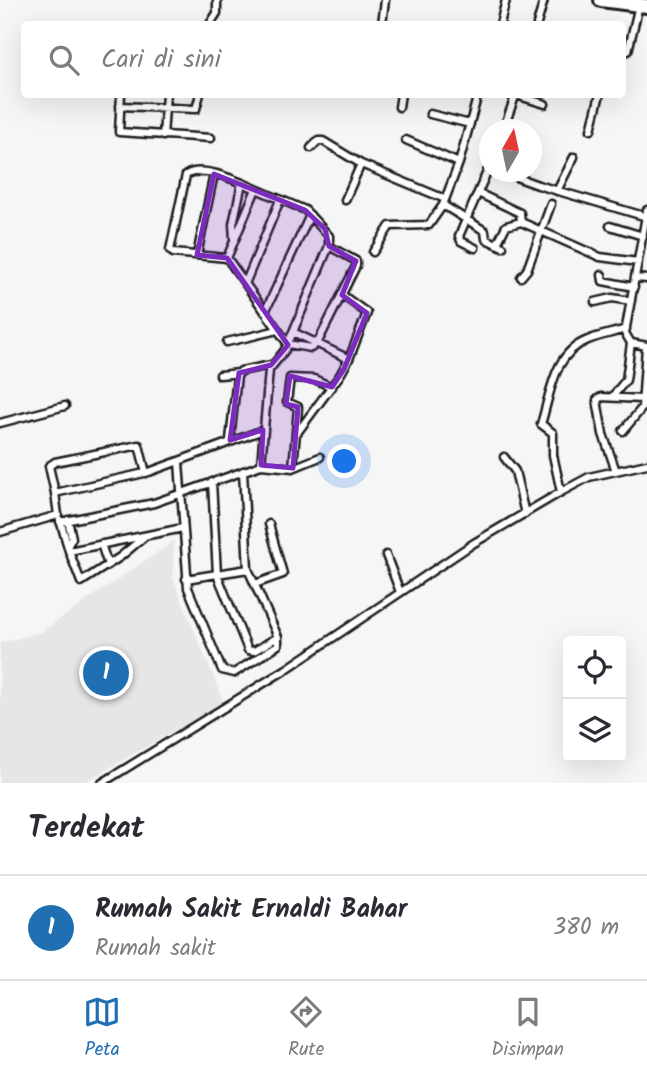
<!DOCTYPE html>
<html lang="id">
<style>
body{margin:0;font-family:Kalam,sans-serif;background:#f2f2f3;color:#2b2b33}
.controls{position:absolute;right:21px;bottom:21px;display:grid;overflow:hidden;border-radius:7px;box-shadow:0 7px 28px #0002}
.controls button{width:63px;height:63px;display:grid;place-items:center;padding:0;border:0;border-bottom:2px solid #e1e1e2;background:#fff;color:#2b2b33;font:35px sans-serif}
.compass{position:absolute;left:479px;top:119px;width:63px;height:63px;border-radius:50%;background:#fff;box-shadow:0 7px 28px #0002;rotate:9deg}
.you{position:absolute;left:345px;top:462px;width:24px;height:24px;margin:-18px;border:5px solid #fff;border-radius:50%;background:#1a73e8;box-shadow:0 0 0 10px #1a73e833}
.badge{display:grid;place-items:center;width:46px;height:46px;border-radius:50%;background:#1f6fb2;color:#fff;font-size:23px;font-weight:700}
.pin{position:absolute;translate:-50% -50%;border:4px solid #fff;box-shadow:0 2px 7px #0006}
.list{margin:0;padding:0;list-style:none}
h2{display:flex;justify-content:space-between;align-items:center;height:91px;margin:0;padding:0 28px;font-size:30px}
h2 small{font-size:23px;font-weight:400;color:#7c7c81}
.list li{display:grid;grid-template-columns:46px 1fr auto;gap:21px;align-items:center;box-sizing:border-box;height:105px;padding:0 28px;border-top:2px solid #e1e1e2}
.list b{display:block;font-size:26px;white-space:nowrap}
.list p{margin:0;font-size:23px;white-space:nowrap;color:#7c7c81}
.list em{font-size:23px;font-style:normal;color:#7c7c81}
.icon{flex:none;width:38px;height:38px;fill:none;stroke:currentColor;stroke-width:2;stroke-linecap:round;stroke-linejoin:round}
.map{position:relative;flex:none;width:647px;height:783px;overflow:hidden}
.search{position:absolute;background:#fff;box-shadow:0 7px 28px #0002;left:21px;right:21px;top:21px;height:77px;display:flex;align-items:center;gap:18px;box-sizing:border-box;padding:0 24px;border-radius:7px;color:#7c7c81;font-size:26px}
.sheet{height:196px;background:#fff}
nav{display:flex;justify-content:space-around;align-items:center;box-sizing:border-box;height:98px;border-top:2px solid #e1e1e2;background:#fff;font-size:19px;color:#7c7c81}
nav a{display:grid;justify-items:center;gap:4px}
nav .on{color:#1f6fb2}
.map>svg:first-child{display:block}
</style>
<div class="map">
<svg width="647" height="783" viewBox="0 0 647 783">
<rect width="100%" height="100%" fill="#f6f6f6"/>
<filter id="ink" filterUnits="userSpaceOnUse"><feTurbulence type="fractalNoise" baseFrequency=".0143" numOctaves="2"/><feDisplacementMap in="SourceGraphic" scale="14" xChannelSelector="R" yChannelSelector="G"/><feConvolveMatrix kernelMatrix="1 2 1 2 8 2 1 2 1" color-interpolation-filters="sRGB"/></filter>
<g filter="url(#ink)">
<!-- built -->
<path fill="#e6e6e6" d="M174,541l-1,38 51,123 -141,81h-83v-140l41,-11z"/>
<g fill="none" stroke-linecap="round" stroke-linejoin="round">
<defs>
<path id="street" d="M210,24l7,-11v-13
M382,24l3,-24
M500,24l6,-24
M537,24l7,-24
M622,53l6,-2 11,-46
M121,94l-2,38 92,6
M516,95l29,9
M120,106l76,3 4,-15
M399,107l2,-13
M430,114l40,10
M503,130l13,-36
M591,130l9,-36
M163,136l3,-42
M406,140l53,23 19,-69
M311,148l7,-7h5l38,23 84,35
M459,163l-16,42 42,26 1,8 17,8
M502,172l36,13 109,32
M557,191l17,-34
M478,193l42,20 1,9 79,35 38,5
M345,200l16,-36
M647,210l-22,123 6,10 16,3
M610,226l33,10
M234,239l-1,-15 9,-41
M497,244l9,-18 15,-4
M475,248l-14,-7 -2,-5 31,-71
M373,252l17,-26 39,-1 14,-20
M197,255l17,-81
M227,258l-54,-5 -3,-3 16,-75c17,-11 53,7 70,14
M602,275l1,6 31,6
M521,277l6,-7 24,-66
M635,278l12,1
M245,284l35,-84
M342,295l25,18 -18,46
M595,302l17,-4 19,3
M265,312l45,-97
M293,332l56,27 -9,16 -43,58
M227,342l51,-12
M220,375l19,-2
M612,397l14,-17 5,-37
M0,423l65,-17
M623,431l19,-23 4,-62
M230,440l7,-64 4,-5 30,-6
M504,457l11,14 10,43
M179,462l9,126 34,82 12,3 44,-28v-8
M261,465l32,3 5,-61 -11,-5 3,-24 24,1 18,8
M293,468l27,-11
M616,471l-13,-37 -6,-34 4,-3 41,2
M212,482l5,92 31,76 6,1 24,-14 -30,-68 -5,-98
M561,492l-8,-37v-22l-12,-9c10,-31 12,-71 47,-84 12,-5 25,-7 38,-11
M55,493l-6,-27 6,-4 84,-17 7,28
M60,520l9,31 114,-23
M60,522l94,-19 107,-38 8,-95 16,-20 8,-18 36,-86v-10l-24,-26 -49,-21 -29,69 61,86 23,4 7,-6 38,-76v-5l-27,-15
M0,532l58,-17 -3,-22 94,-21 114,-42
M101,544l7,21
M68,545l4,-7 -4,-18
M69,551l12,31 39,-25 24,-20
M386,555l14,37
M186,579l62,-10
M255,584l28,-10 -14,-50
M102,783l183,-113 189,-127 87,-51 28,-15 58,-13"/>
<path id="highway" d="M601,0l46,6"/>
</defs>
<!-- street casing -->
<use href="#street" stroke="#1c1c1c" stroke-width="11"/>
<!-- highway casing -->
<use href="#highway" stroke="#1c1c1c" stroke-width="18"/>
<!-- street -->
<use href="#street" stroke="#fff" stroke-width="6"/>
<!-- highway -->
<use href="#highway" stroke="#fff" stroke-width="12"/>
</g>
</g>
<!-- marked area -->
<path fill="#7b2cbf" fill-opacity="0.2" stroke="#7b2cbf" stroke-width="5" stroke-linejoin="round" d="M214,174l91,36 20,19 4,17 27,15 -14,34 25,18 -23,56 -12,18 -42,-11 -4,28 12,3 -5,61 -32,-3 2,-35 -33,10 9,-67 32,-8 17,-20 -61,-87 -30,-3z"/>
</svg>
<div class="controls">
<button><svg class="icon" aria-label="locate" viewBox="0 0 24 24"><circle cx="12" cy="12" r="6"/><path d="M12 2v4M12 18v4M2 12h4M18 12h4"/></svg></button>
<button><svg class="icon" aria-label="layers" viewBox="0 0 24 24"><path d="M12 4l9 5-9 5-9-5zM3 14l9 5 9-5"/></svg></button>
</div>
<svg class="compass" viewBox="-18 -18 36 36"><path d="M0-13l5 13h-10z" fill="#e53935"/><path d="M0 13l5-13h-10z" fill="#7c7c81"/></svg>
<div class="you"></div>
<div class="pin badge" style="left:106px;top:673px">1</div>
<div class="search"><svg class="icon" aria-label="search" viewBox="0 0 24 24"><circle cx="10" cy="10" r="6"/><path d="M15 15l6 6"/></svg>Cari di sini</div>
</div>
<section class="sheet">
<h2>Terdekat<small></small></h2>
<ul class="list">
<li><span class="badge">1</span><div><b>Rumah Sakit Ernaldi Bahar</b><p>Rumah sakit</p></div><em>380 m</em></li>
</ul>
</section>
<nav>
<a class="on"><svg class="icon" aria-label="map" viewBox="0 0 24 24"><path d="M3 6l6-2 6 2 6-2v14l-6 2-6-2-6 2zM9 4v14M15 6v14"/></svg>Peta</a>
<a><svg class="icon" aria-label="directions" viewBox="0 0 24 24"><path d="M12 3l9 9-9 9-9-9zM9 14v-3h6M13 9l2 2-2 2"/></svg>Rute</a>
<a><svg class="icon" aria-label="saved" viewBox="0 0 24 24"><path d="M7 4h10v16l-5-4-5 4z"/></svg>Disimpan</a>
</nav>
